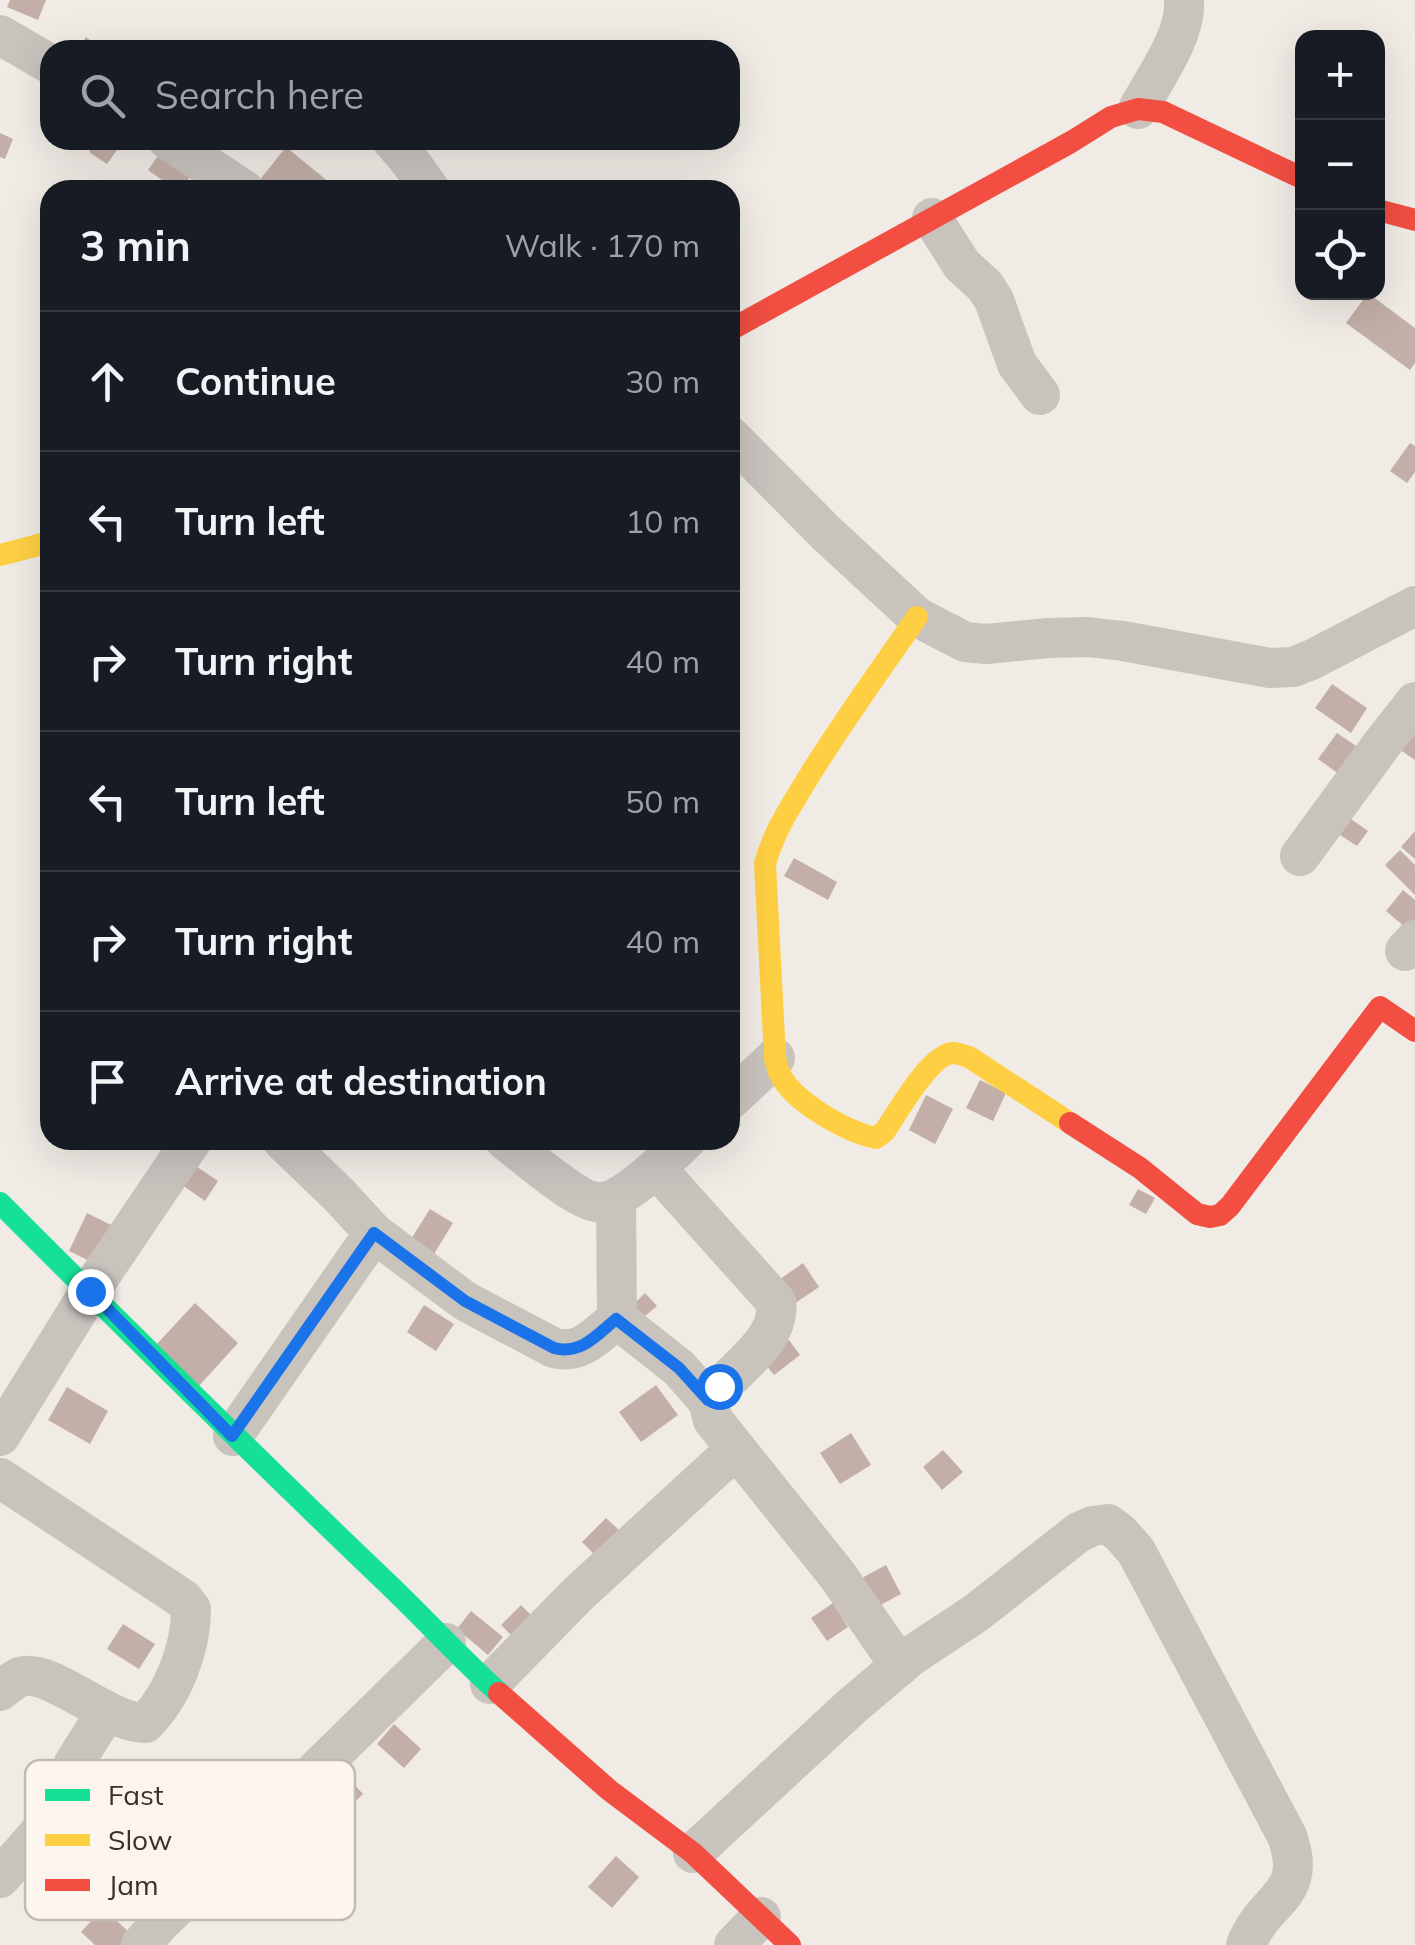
<!DOCTYPE html>
<meta charset="utf-8">
<style>
body{margin:0;font-family:Mulish,sans-serif;background:#242831;color:#f1f3f6}
.controls{position:absolute;right:30px;top:30px;display:grid;overflow:hidden;border-radius:20px;box-shadow:0 10px 40px #0002}
.controls button{width:90px;height:90px;display:grid;place-items:center;padding:0;border:0;border-bottom:2px solid #363941;background:#171b24;color:#f1f3f6;font:50px sans-serif}
.stop{position:absolute;width:30px;height:30px;margin:-22px;border:8px solid #1a73e8;border-radius:50%;background:#fff}
.stop.end{background:#1a73e8;border-color:#fff;box-shadow:0 2px 10px #0008}
.list{margin:0;padding:0;list-style:none}
h2{display:flex;justify-content:space-between;align-items:center;height:130px;margin:0;padding:0 40px;font-size:42px}
h2 small{font-size:32px;font-weight:400;color:#9ea1a6}
.list li{display:grid;grid-template-columns:65px 1fr auto;gap:30px;align-items:center;box-sizing:border-box;height:140px;padding:0 40px;border-top:2px solid #363941}
.list b{display:block;font-size:38px;white-space:nowrap}
.list em{font-size:32px;font-style:normal;color:#9ea1a6}
.icon{flex:none;width:55px;height:55px;fill:none;stroke:currentColor;stroke-width:2;stroke-linecap:round;stroke-linejoin:round}
.map{position:relative;flex:none;width:1415px;height:1945px;overflow:hidden}
.search{position:absolute;background:#171b24;box-shadow:0 10px 40px #0002;left:40px;top:40px;width:700px;height:110px;display:flex;align-items:center;gap:25px;box-sizing:border-box;padding:0 35px;border-radius:30px;color:#9ea1a6;font-size:38px}
.panel{position:absolute;background:#171b24;box-shadow:0 10px 40px #0002;left:40px;top:180px;width:700px;height:970px;border-radius:30px}
.map>svg:first-child{display:block}
</style>
<div class="map">
<svg width="1415" height="1945" viewBox="0 0 1415 1945">
<rect width="100%" height="100%" fill="#f0ebe5"/>
<!-- building -->
<path fill="#c3afa7" d="M10,0h36l-8,20 -31,-13z
M86,37l18,13h-27z
M50,90v22l-10,-8z
M0,133l13,6 -8,20 -5,-2z
M98,140h26l-17,24 -18,-12z
M165,146l31,22 -15,22h-5l-28,-20z
M286,147l49,40 -2,3h-65l-10,-8z
M1368,293l47,35v35l-5,7 -64,-47z
M1410,443l5,3v26l-8,11 -17,-12z
M1332,684l35,24 -16,25 -36,-25z
M1415,731v29l-25,-17z
M1337,733l25,17 -19,27 -25,-18z
M1348,817l20,14 -11,15 -20,-13z
M1415,831v28l-14,-12z
M1400,850l15,15v30l-30,-30z
M794,858l43,24 -9,18 -44,-24z
M1403,890l12,10v28l-4,4 -25,-21z
M980,1080l26,13 -13,28 -27,-13z
M926,1095l27,14 -18,35 -26,-14z
M188,1161l30,20 -13,20 -30,-21z
M1138,1189l17,9 -9,16 -17,-9z
M430,1209l23,14 -24,39 -23,-15z
M87,1213l28,14 -17,38 -29,-14z
M803,1263l16,24 -28,19 -15,-24z
M645,1293l12,13 -18,15 -11,-11z
M195,1303l43,40 -40,44 -43,-41z
M424,1305l30,19 -18,27 -29,-19z
M789,1340l11,15 -26,20 -12,-15z
M656,1385l22,30 -37,27 -22,-30z
M67,1387l41,24 -18,33 -42,-24z
M851,1433l20,32 -31,19 -20,-31z
M943,1450l20,22 -21,18 -19,-23z
M606,1518l15,14 -24,25 -15,-15z
M886,1565l15,29 -26,14 -15,-29z
M833,1603l15,24 -21,14 -16,-23z
M521,1605l14,14 -20,20 -14,-14z
M471,1611l32,26 -15,18 -31,-26z
M123,1624l32,20 -16,25 -32,-20z
M394,1724l27,25 -17,19 -27,-24z
M338,1767l25,27 -27,26 -26,-27z
M616,1856l23,21 -27,31 -24,-21z
M103,1908l28,26 -10,11h-26l-14,-13z"/>
<g fill="none" stroke-linecap="round" stroke-linejoin="round">
<!-- street -->
<path stroke="#c9c3be" stroke-width="40" d="M0,35l50,29
M1138,109c16,-30 49,-74 46,-109
M168,140l76,50
M392,140l17,20 21,30
M932,218l30,47 23,21 9,14 23,64 23,31
M730,436l96,97 91,84 48,25 21,2 62,-6 40,-1 35,4 147,27 23,-1 18,-7 104,-54
M1300,856l82,-112 33,-42
M1405,951l10,-11
M730,1100l45,-42
M282,1140l58,56 34,37 91,68 89,47c28,7 42,-13 63,-29
M505,1140c18,14 71,60 91,62 26,3 72,-45 90,-62
M656,1168l120,134c6,40 -46,69 -68,99l5,19 125,156 62,90
M616,1198l1,121 62,49 29,33
M0,1436l90,-145 102,-151
M233,1436l141,-203
M0,1478l183,121 8,10c0,39 -18,87 -46,114 -38,0 -95,-56 -125,-46 -7,3 -14,9 -20,14
M490,1684l88,-90 158,-145
M693,1853l159,-147 59,-50 65,-43 103,-81 14,-6 15,-2 12,9 16,18 151,285c22,61 -22,60 -41,109
M0,1878l66,-76 5,-12 3,-27 33,-52
M141,1945l17,-20 288,-282
M734,1945l27,-28"/>
<!-- fast -->
<path stroke="#16e098" stroke-width="22" d="M0,1203c127,127 255,254 385,378 39,37 74,76 114,112"/>
<!-- slow -->
<path stroke="#ffcf43" stroke-width="22" d="M0,555l50,-13
M917,617c-36,52 -73,103 -106,156 -18,30 -37,57 -46,91l10,194c1,4 3,13 5,16 13,28 67,58 96,64l9,-7c12,-18 45,-77 68,-78 6,0 11,3 16,4l101,66"/>
<!-- jam -->
<path stroke="#f24e42" stroke-width="22" d="M1378,210l37,10
M730,330l341,-188 40,-25 27,-8 25,3 139,66
M1070,1123l70,45 57,46 13,3 10,-2 10,-9 150,-199 35,24
M499,1693l110,97 84,63 97,92"/>
</g>
<g fill="none" stroke-linecap="round" stroke-linejoin="round">
<!-- route -->
<path stroke="#1a73e8" stroke-width="12" d="M90,1291l142,145 142,-203 91,68 89,47c27,7 43,-13 62,-29l63,49 29,32 11,-14"/>
</g>
<!-- legend -->
<rect x="25" y="1760" width="330" height="160" rx="15" fill="#fbf5ee" stroke="#c1bab4" stroke-width="2.5"/>
<rect x="45" y="1789" width="45" height="12" fill="#16e098"/>
<rect x="45" y="1834" width="45" height="12" fill="#ffcf43"/>
<rect x="45" y="1879" width="45" height="12" fill="#f24e42"/>
<g font-size="28" fill="#3b302b">
<text x="108" y="1805">Fast</text>
<text x="108" y="1850">Slow</text>
<text x="108" y="1895">Jam</text>
</g>
</svg>
<div class="controls">
<button>+</button>
<button>−</button>
<button><svg class="icon" aria-label="locate" viewBox="0 0 24 24"><circle cx="12" cy="12" r="6"/><path d="M12 2v4M12 18v4M2 12h4M18 12h4"/></svg></button>
</div>
<div class="stop" style="left:719px;top:1386px"></div>
<div class="stop end" style="left:90px;top:1291px"></div>
<div class="search"><svg class="icon" aria-label="search" viewBox="0 0 24 24"><circle cx="10" cy="10" r="6"/><path d="M15 15l6 6"/></svg>Search here</div>
<section class="panel">
<h2>3 min<small>Walk · 170 m</small></h2>
<ul class="list">
<li><svg class="icon" aria-label="ahead" viewBox="0 0 24 24"><path d="M12 20V5M6 11l6-6 6 6"/></svg><div><b>Continue</b></div><em>30 m</em></li>
<li><svg class="icon" aria-label="left" viewBox="0 0 24 24"><path d="M17 20v-9H6M10 6l-5 5 5 5"/></svg><div><b>Turn left</b></div><em>10 m</em></li>
<li><svg class="icon" aria-label="right" viewBox="0 0 24 24"><path d="M7 20v-9h11M14 6l5 5-5 5"/></svg><div><b>Turn right</b></div><em>40 m</em></li>
<li><svg class="icon" aria-label="left" viewBox="0 0 24 24"><path d="M17 20v-9H6M10 6l-5 5 5 5"/></svg><div><b>Turn left</b></div><em>50 m</em></li>
<li><svg class="icon" aria-label="right" viewBox="0 0 24 24"><path d="M7 20v-9h11M14 6l5 5-5 5"/></svg><div><b>Turn right</b></div><em>40 m</em></li>
<li><svg class="icon" aria-label="arrive" viewBox="0 0 24 24"><path d="M6 21V4h12l-3 4 3 4H6"/></svg><div><b>Arrive at destination</b></div></li>
</ul>
</section>
</div>
